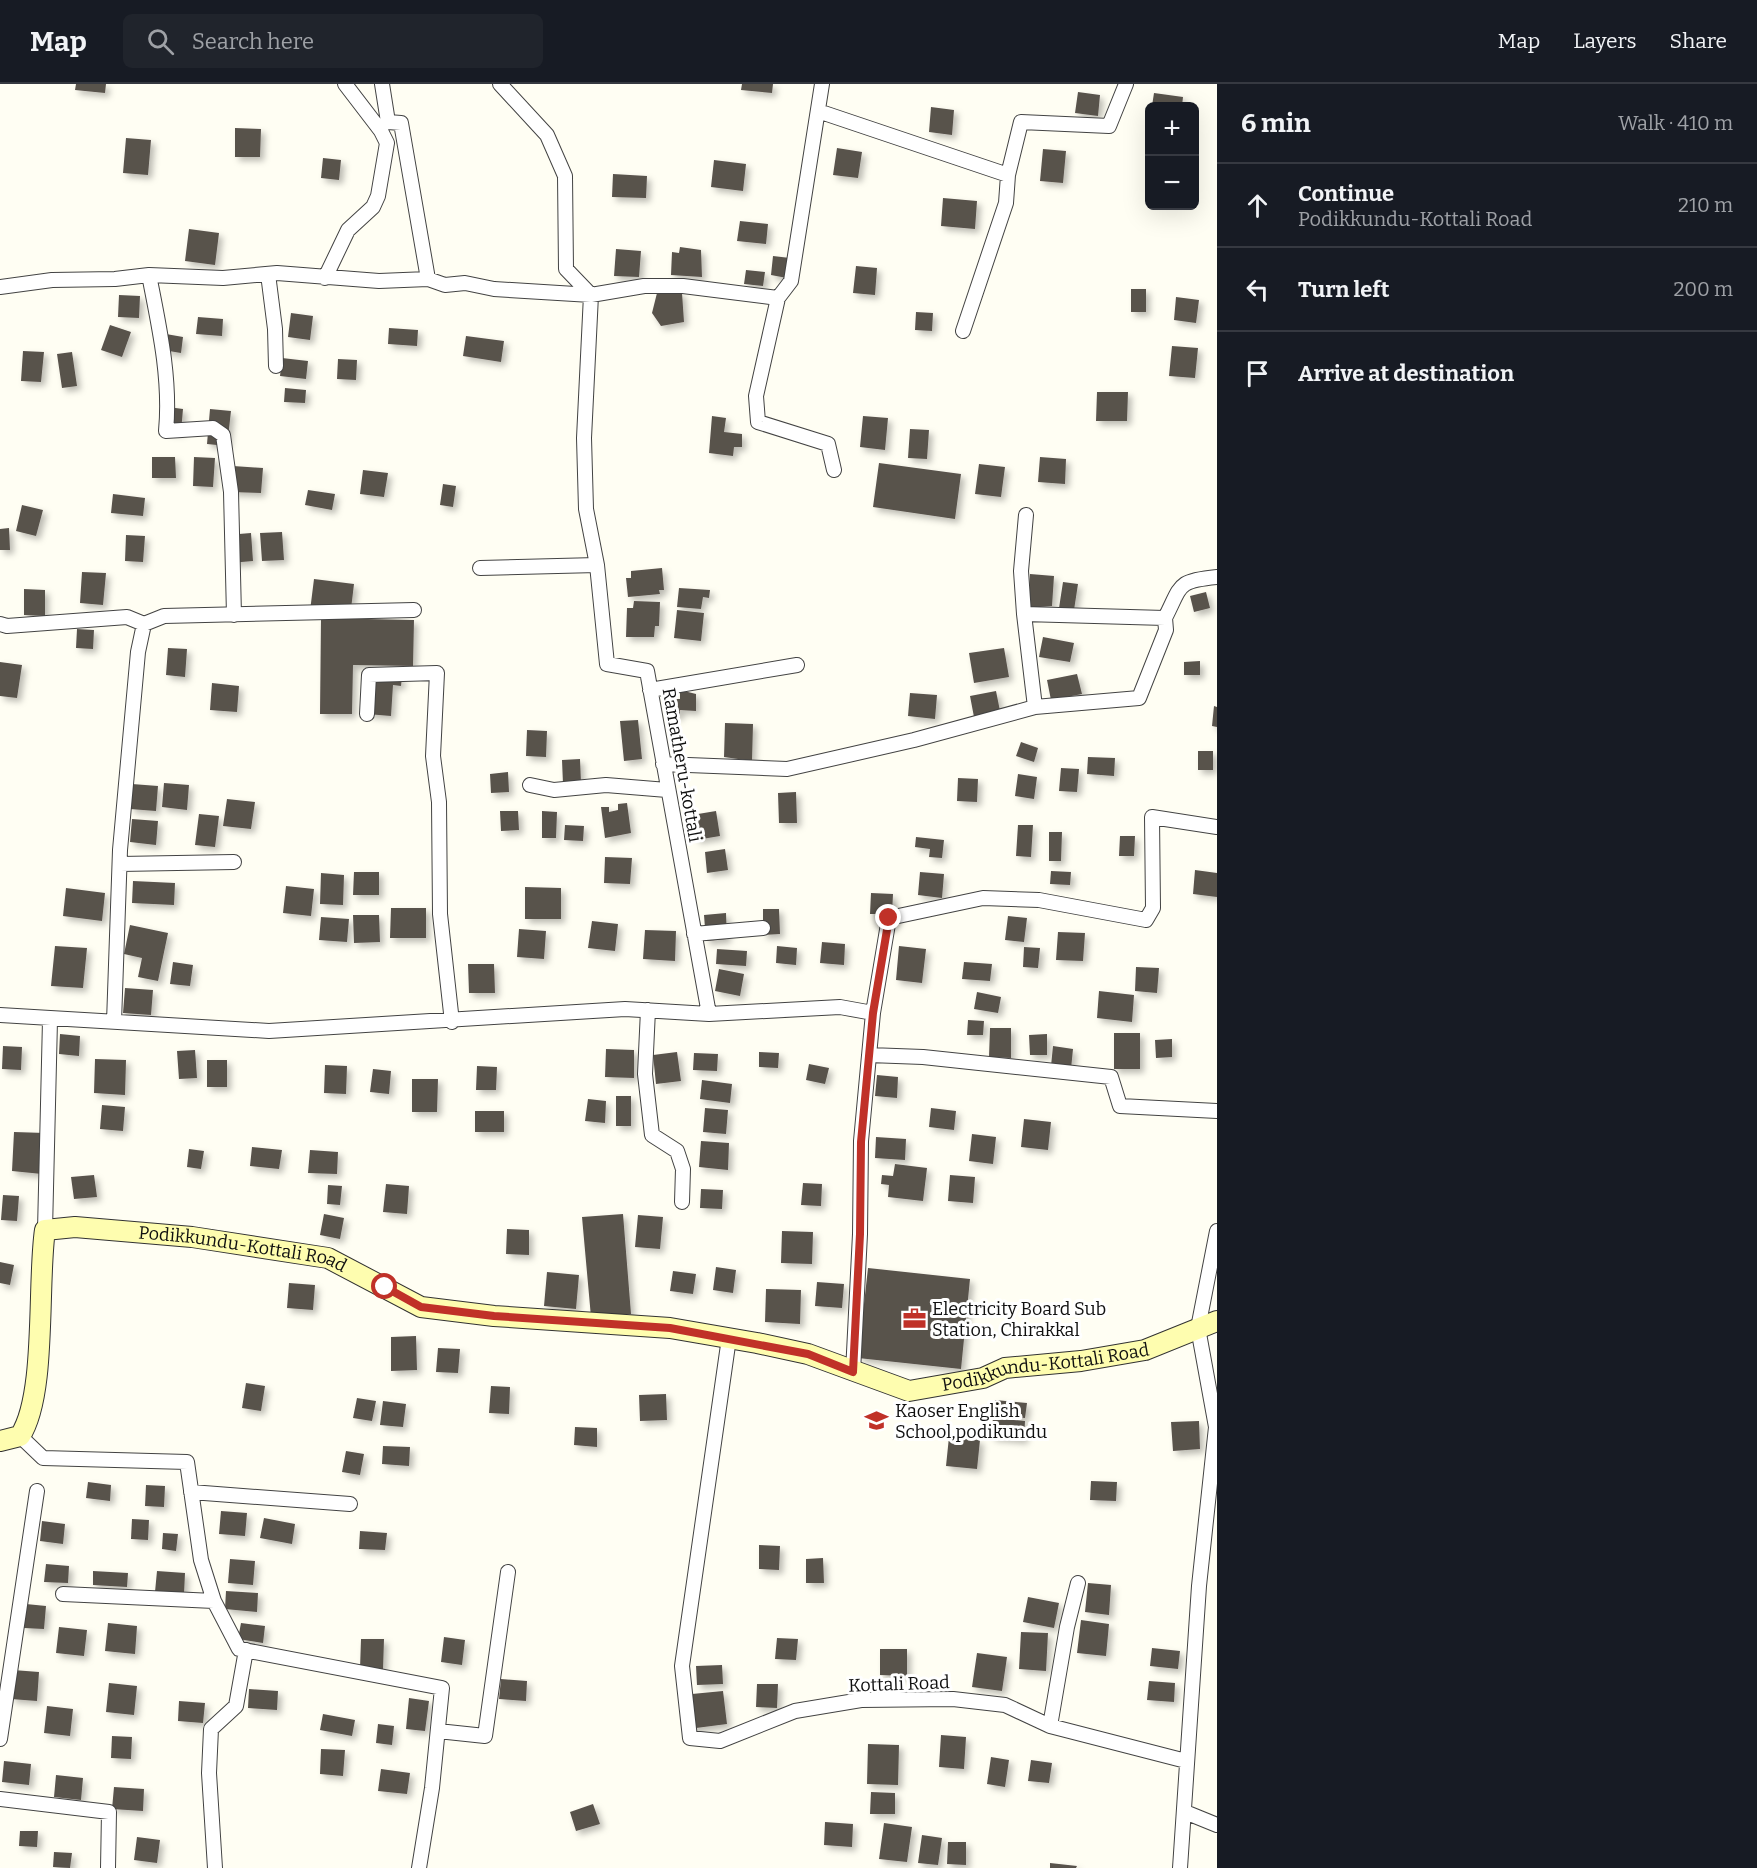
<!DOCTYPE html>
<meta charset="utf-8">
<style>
body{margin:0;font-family:Bitter,serif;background:#20242c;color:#f1f3f6}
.controls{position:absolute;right:18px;top:18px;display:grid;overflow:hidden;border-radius:9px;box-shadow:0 6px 24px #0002}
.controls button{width:54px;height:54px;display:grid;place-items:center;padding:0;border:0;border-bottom:2px solid #363941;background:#171b24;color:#f1f3f6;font:30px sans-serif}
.stop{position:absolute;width:18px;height:18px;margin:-14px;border:4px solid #c03128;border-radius:50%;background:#fff}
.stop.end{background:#c03128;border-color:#fff;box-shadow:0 2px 6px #0008}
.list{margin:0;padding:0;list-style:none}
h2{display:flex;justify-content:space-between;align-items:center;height:78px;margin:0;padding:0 24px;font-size:26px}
h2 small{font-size:20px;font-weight:400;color:#9ea1a6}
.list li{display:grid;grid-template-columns:39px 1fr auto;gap:18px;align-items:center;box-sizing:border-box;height:84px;padding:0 24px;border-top:2px solid #363941}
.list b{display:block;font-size:22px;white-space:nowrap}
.list p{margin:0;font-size:20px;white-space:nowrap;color:#9ea1a6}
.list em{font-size:20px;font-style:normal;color:#9ea1a6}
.icon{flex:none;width:33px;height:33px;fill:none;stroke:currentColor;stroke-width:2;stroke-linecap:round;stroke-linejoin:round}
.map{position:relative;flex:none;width:1217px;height:1784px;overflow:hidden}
header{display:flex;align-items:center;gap:36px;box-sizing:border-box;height:84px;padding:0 30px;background:#171b24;border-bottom:2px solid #363941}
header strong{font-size:28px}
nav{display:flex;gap:33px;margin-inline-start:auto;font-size:21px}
.search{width:420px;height:54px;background:#20242c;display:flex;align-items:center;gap:15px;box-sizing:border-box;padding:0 21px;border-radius:9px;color:#9ea1a6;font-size:22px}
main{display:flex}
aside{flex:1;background:#171b24}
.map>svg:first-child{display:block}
</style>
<header>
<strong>Map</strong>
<div class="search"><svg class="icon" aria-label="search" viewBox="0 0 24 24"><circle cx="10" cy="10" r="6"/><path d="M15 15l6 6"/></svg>Search here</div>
<nav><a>Map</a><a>Layers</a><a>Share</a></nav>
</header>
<main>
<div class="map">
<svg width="1217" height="1784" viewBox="0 0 1217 1784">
<defs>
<filter id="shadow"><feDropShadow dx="4" dy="4" stdDeviation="3" flood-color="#0004"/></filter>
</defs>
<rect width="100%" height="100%" fill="#fffef3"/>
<!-- building -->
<path fill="#59524c" filter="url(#shadow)" d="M76,0h30l-1,9 -30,-3z
M742,0h31l-1,9 -31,-3z
M1078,8l22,3 -2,21 -23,-3z
M1154,9l29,4 -1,9h-30z
M931,23l23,3 -2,25 -23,-3z
M235,44l26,1 -1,28h-25z
M126,54l25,2 -3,35 -25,-2z
M837,64l25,4 -4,26 -25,-3z
M1043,65l23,2 -3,32 -23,-2z
M323,74l18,2 -2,20 -18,-2z
M714,76l32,4 -3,27 -32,-4z
M613,90l34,2 -1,22 -34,-1z
M943,114l34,3 -2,28 -34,-3z
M740,137l28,3 -2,20 -29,-3z
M189,145l30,4 -4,32 -30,-4z
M680,163l21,3 1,27 -31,-2 1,-23 7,1z
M616,165l25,2 -2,26 -25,-1z
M773,172l17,2 -3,20 -16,-3z
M856,182l21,2 -2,27 -22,-2z
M746,186l19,2 -2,14 -19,-2z
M658,205l24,4 2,29 -23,4 -9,-13z
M1131,205h15v23h-15z
M119,211l21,1 -1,22 -21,-1z
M1176,213l23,3 -3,23 -22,-3z
M916,228l17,1 -1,18 -17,-1z
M291,229l22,3 -3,24 -22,-3z
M198,233l25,2 -1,17 -26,-2z
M110,241l21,7 -9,25 -21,-7z
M389,244l29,2 -1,16 -29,-2z
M166,250l17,3 -2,16 -18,-3z
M466,252l38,5 -3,21 -38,-6z
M1172,262l26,2 -3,30 -26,-2z
M23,267l21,1 -3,30 -20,-1z
M72,268l5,34 -15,2 -5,-34z
M282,274l26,3 -2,18 -26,-3z
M338,275l19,1 -1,20 -19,-1z
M285,304l21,2 -1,13 -21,-1z
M1097,308h31l-1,29h-31z
M168,323l15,2 -2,23 -15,-1z
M210,325l21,2 -4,35 -20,-2z
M712,332l14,2 -2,14 18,2v13h-8l-1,9 -24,-3z
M863,332l25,2 -3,32 -25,-3z
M910,345l19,1 -2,29 -19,-1z
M152,373h23l1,21h-24z
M194,373l21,1 -2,29 -20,-1z
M1040,373l26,2 -1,25 -27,-2z
M879,379l82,11 -6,45 -82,-12z
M979,380l26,3 -4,30 -26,-3z
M233,382l30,2 -2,25 -30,-1z
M363,386l25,3 -4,24 -24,-3z
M443,400l13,2 -3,21 -13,-2z
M308,406l27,4 -3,16 -27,-5z
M113,410l32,4 -2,18 -32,-3z
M22,421l21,5 -7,26 -20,-5z
M9,444l1,22h-10v-21z
M282,448l2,28 -22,1 -2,-28z
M251,449l2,28 -23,2 -3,-28z
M126,451l19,1 -2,26 -18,-1z
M662,484l2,22h-5l1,4 -32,3 -2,-19h5v-7z
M82,488l24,1 -3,32 -23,-2z
M1030,490l24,2 -2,30 -24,2z
M314,495l40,5 -3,25 -41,2z
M1063,498l15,2 -4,26 -15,-2z
M679,504l31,2 -1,8 -6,-1 -2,12 -24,-2z
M24,505l21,1v26l-21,-1z
M1206,508l4,16 -16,4 -4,-16z
M634,517l26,1 -1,24h-4l-1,11h-28l1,-29h6z
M677,526l27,3 -3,28 -27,-3z
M321,534l93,2 -1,46 -60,-1 -1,49h-32z
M77,545l17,1 -1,19 -17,-1z
M1043,553l31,6 -4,19 -31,-5z
M168,564l19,1 -2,28 -19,-2z
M1004,564l5,29 -35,6 -5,-30z
M1200,577v14h-16v-13z
M0,578l22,3 -5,33 -17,-2z
M1077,590l5,20 -31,6 -4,-20z
M369,591l33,2 -1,9 -8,-1 -2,31 -24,-2z
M212,599l27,3 -2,26 -27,-2z
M680,606l16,4v17l-16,-1v6h-8l1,-17h7z
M996,607l4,20 -26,6 -4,-21z
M910,609l27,2 -2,24 -27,-3z
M1214,622l3,1v20l-5,-1z
M638,636l4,39 -18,2 -4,-40z
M725,639l28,1 -1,37 -28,-4z
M527,646l20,1 -1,26 -20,-1z
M1021,658l17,6 -4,14 -18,-6z
M1198,667h15v19h-15z
M1088,673l27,1 -1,18 -27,-2z
M580,675l1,24 -18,1 -1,-24z
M1061,684l18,1 -2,23 -18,-1z
M508,688l1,20 -18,1 -1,-19z
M1018,690l19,3 -3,22 -19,-3z
M958,694l20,1 -1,23 -20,-1z
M164,699l25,2 -2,25 -25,-3z
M132,700l26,2 -2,25 -26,-2z
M796,708l1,31h-18l-1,-30z
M227,715l28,3 -4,27 -28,-3z
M627,719l4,30 -26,5 -4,-31h8v5l9,-2v-6z
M500,727h18l1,19 -18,1z
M542,727l15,1 -1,26h-14z
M716,727l4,25 -24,4 -4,-25z
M199,730l20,2 -4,31 -20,-2z
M132,735l26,2 -2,24 -26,-3z
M565,741l19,1 -1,15 -19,-1z
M1018,741h15l-2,32 -15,-1z
M1049,748h13l-1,29h-12z
M1120,752h15l-1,20h-15z
M916,753l28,3 -2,18 -13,-1 1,-8 -15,-2z
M725,765l3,21 -21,3 -2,-21z
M605,773l27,1 -2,26 -26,-1z
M1195,786l22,3v24l-24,-3z
M1051,787l20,1 -1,13 -20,-1z
M354,788h25v23h-26z
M920,788l24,2 -2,24 -24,-3z
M321,789l23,2 -1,30 -23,-1z
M133,797l42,2 -1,22 -42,-2z
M286,802l28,3 -3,27 -28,-3z
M525,803l36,1v31h-36z
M66,804l39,5 -3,28 -39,-5z
M871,809l22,1 -1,20h-22z
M391,824h35v30h-36z
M763,825h16l1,25 -17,1z
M726,829l1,26 -21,2 -2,-26z
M353,831h26l1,27 -26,1z
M1008,832l19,2 -3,24 -19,-2z
M321,833l28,2 -2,23 -28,-2z
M592,837l26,3 -3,27 -27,-3z
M130,841l38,8 -10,48 -20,-4 4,-19 -18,-4z
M519,845l27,2 -2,28 -27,-2z
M645,846l31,1 -1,30 -32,-2z
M1058,848l27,1 -2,28 -27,-1z
M822,858l23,2 -1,21 -24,-2z
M55,862l32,2 -4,40 -32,-2z
M777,862l20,2 -1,17 -20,-2z
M899,862l27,3 -4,34 -26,-3z
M1024,863l16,1 -2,20 -15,-1z
M717,865l30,2 -1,15 -30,-2z
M173,878l20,3 -3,21 -20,-2z
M964,878l28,2 -2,17 -28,-2z
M468,880h26l1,29h-26z
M1136,883l23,1 -2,25 -22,-2z
M719,885l25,5 -4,22 -25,-5z
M125,904l28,2 -2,25 -28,-2z
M1099,907l35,4 -2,27 -35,-4z
M977,908l24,5 -3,16 -24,-4z
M968,936l16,1 -1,14h-16z
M990,944h21v30l-22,-1z
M1114,949h26v36h-26z
M60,950l20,2 -1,20 -20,-2z
M1047,950v21h-17l-1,-20z
M1172,955v18l-16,1 -1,-18z
M3,962l19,1 -1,23 -19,-1z
M1053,962l20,3 -2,20 -20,-3z
M606,965l28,1v28l-29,-1z
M195,966l2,28 -18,1 -2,-28z
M677,968l4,29 -25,3 -3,-29z
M759,968l20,1 -1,15 -19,-1z
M694,969l24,1 -1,17 -24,-1z
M95,975l31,1 -1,35 -31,-2z
M207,976h20v27h-20z
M809,980l20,4 -4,16 -19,-4z
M325,981l22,1 -1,28 -22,-1z
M477,982l20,1 -1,23h-20z
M373,985l18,2 -2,23 -19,-2z
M877,991l21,2 -1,21 -22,-2z
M412,995h26l-1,33h-25z
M702,996l30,4 -2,19 -30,-4z
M616,1012h15v30h-15z
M588,1015l18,2 -1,22 -20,-2z
M102,1021l23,2 -2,24 -23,-2z
M705,1024l23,2 -2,24 -23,-2z
M931,1024l25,3 -2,19 -25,-3z
M475,1027h29v21h-29z
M1024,1035l27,3 -3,28 -27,-3z
M14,1048l31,1 -3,41 -30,-3z
M972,1050l24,3 -3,27 -24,-3z
M876,1053l30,2 -1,21 -30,-2z
M701,1057l28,2 -1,27 -29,-3z
M252,1063l30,3 -3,19 -29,-3z
M189,1065l15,2 -3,18 -14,-2z
M310,1066l28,2 -1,22 -29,-1z
M895,1080l32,4 -4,33 -35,-4 1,-12 -8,-1 1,-9 11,1z
M94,1091l3,22 -23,2 -3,-22z
M950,1091l25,2 -2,26 -25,-2z
M803,1099l19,1 -1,22 -20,-1z
M386,1100l23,2 -2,28 -24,-2z
M328,1101l14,1 -2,19 -13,-1z
M701,1105l22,1 -1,19 -22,-1z
M3,1111l16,1 -2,25 -16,-1z
M324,1130l20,4 -4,21 -20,-4z
M623,1130l8,100 -40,3 -9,-100z
M638,1131l25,2 -3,32 -25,-2z
M507,1145l22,1v25l-23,-1z
M782,1147l31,1 -1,32 -31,-1z
M0,1178l14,3 -4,20 -10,-2z
M716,1183l20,3 -3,23 -20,-3z
M868,1184l102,11 -9,90 -103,-11z
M673,1187l23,3 -3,20 -23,-3z
M547,1188l32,3 -3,34 -32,-3z
M817,1198l27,2 -2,24 -27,-2z
M289,1199l26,2 -2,25 -26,-2z
M766,1205l35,1 -1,34 -35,-2z
M416,1252l1,34 -26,1v-34z
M438,1264l22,1 -2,24 -22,-1z
M246,1299l19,3 -4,25 -19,-3z
M491,1302l19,1 -1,27 -20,-1z
M666,1310l1,26 -27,1 -1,-26z
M357,1314l19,3 -4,20 -19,-3z
M995,1316l32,3 -2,15 -32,-3z
M383,1317l23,3 -3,23 -23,-2z
M993,1334l32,3 -1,19 -33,-3z
M1199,1337l1,28 -27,2 -2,-29z
M575,1343l22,1v19l-23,-2z
M949,1353l31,3 -3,29 -31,-3z
M383,1362l27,1 -1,19 -27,-2z
M346,1367l18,3 -4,21 -18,-3z
M1091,1397l26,1 -1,19 -26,-1z
M88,1398l23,3 -1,16 -24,-3z
M146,1401l19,1 -1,21 -19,-1z
M221,1427l26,2 -2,23 -26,-2z
M264,1434l31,6 -3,20 -32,-6z
M132,1435l17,1 -1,20 -17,-1z
M42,1437l23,3 -2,20 -23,-3z
M360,1447l27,2 -2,17 -26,-1z
M163,1449l15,1 -2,17 -14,-2z
M759,1461l21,1 -1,24 -20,-1z
M823,1474l1,25h-18v-24z
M230,1475l25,2 -2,24 -25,-2z
M46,1480l23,2 -1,17 -24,-1z
M93,1487l35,2 -1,14 -34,-2z
M157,1487l28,2 -1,21 -29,-2z
M1088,1499l23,2 -2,30 -24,-3z
M226,1507l32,2 -1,19 -32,-3z
M1028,1513l31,6 -5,25 -31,-6z
M26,1520l20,2 -2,23 -20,-1z
M1081,1536l28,4 -3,32 -29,-3z
M108,1539l29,3 -2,28 -30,-3z
M241,1539l24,3 -2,17 -25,-4z
M59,1543l28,3 -3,26 -28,-3z
M1021,1548l27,1 -2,38 -27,-2z
M444,1553l21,3 -3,25 -21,-3z
M777,1554l21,1 -2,21 -21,-1z
M361,1555h23l-1,31 -23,-1z
M1152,1564l28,3 -2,18 -28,-3z
M880,1565h27v27l-27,-1z
M977,1569l30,4 -5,34 -30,-4z
M722,1581l1,19 -26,1 -1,-19z
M13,1586l26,2 -2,29 -26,-2z
M501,1595l26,2 -1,20 -27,-2z
M1149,1597l26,2 -1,19 -27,-2z
M109,1599l28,3 -3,29 -28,-3z
M757,1600h21l-1,24 -21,-1z
M249,1605l29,2 -1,19 -29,-2z
M723,1607l4,33 -31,4 -6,10 2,-44z
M409,1614l20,3 -4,30 -19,-2z
M179,1617l26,2 -2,20 -25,-2z
M47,1622l26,3 -3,27 -26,-3z
M323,1630l32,6 -3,16 -32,-6z
M378,1640l16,2 -2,19 -16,-2z
M941,1651l25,2 -2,32 -25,-2z
M112,1652l20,1 -1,22 -20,-1z
M868,1660l31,1 -1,40 -31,-1z
M321,1665l24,1 -2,26 -23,-2z
M991,1673l18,3 -4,27 -18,-3z
M1031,1676l21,3 -3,20 -21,-2z
M4,1677l27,3 -2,21 -27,-3z
M381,1685l29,4 -3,21 -29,-3z
M56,1691l27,3 -2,22 -27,-3z
M114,1703l30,2 -1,22 -31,-2z
M871,1708l24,1v21h-25z
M593,1720l7,20 -24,7 -6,-19z
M825,1738l28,2 -1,23 -28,-2z
M884,1739l28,4 -5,35 -28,-3z
M20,1747h18l-1,16 -18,-1z
M922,1751l20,3 -4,27 -20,-2z
M137,1753l23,3 -3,23 -23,-3z
M948,1758h18v23l-19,-1z
M54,1768l18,1 -2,15 -17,-1z
M1050,1779l27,3 -1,2h-26z"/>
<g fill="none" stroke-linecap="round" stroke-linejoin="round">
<defs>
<path id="street" d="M382,0l6,38 13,1 27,156
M500,0l47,51 18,41 1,93 25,26 -7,143 2,71 11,56
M818,27l190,64 13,-53 88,4 17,-42
M268,190l7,55 1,37
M149,191c10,51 22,104 17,156l47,-3 10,7 8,57 3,123
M325,194l23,-48 25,-23 5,-11 9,-53 -6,-12 -36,-47
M0,203l52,-7 63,-1 34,-4 74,3 54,-5 102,8 49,-2 17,6 20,-2 29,6 97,6 53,-9h39l95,12 13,-17 31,-197
M778,214l-22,98 2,26 70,22 6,26
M963,247l43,-128 2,-28
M480,484l117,-3 10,99 40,7 62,343
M1024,530l-3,-43 5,-56
M0,540l7,2 120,-9 17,7
M650,606l147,-25
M1035,623l104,-9 27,-68 -1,-12
M367,630l2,-39 68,-2 -4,83 6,46 1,112 12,108
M663,680l124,5 127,-29 121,-33 -11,-93 141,4c17,-33 11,-37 52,-41
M530,701l24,5 52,-5 61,5
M120,780l114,-2
M694,850l69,-6
M648,926l-3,64 7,61 25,16 6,18 -1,33
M873,929l16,-95 94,-20 56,2 107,20 7,-12 -1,-91 65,10
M0,931l269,16 356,-22 84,5 131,-7 33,6 -12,128 -1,93 -7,138
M114,938l6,-172 18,-198 6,-28 20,-8 250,-6
M869,971l54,2 188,20 9,29 97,5
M45,1146l5,-210
M729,1254l-47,328 8,72 30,3 75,-30 66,-11 92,-1 52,6 45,21 136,35
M20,1352l23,22 144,4 14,98 13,41 25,48 203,39 -10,100 -13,80
M191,1408l159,12
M63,1510l151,7
M1050,1642l17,-99 11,-44
M438,1647l47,5 23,-164
M0,1655l37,-248
M0,1715l109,13 -1,56
M1185,1728l32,13
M215,1784l-6,-95 2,-44 25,-23 10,-56
M1180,1784l19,-282 17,-159 -18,-99 19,-97"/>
<g id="secondary">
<path id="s1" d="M0,1357l20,-5c27,-41 17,-153 25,-206l30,-3 117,10 136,21 93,49 73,9 176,12 87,15 51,11 101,37 74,-13 22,-10 76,-7 64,-11 72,-29"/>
</g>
</defs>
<!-- street casing -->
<use href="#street" stroke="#434343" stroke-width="16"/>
<!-- secondary casing -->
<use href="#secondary" stroke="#323232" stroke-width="22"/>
<!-- street -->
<use href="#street" stroke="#fff" stroke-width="14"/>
<!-- secondary -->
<use href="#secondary" stroke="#fefdaf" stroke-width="20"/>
</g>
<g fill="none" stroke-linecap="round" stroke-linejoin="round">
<!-- route -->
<path stroke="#c03128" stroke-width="8" d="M385,1203l36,20 73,9 176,12 138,26 45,18 7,-138 1,-92 12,-129 16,-95"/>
</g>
<!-- icons -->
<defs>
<symbol id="office-bare" viewBox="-9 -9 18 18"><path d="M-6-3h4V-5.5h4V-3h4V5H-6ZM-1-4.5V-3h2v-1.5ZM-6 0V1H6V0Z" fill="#c03128" stroke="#fff" stroke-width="2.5" paint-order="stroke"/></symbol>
<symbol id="school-bare" viewBox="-9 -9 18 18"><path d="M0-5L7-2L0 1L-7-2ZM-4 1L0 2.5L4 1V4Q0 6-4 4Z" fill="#c03128" stroke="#fff" stroke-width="2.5" paint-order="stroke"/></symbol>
</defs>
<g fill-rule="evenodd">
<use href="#office-bare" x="898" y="1218" width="33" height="33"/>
<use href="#school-bare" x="860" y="1320" width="33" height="33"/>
</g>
<g text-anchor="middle" stroke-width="6" stroke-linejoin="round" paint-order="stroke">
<!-- street labels -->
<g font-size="18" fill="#101010" stroke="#fff">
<text transform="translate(682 681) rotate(80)" y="6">Ramatheru-kottali</text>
<text dy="6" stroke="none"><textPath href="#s1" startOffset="429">Podikkundu-Kottali Road</textPath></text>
<text dy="6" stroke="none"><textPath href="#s1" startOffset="1257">Podikkundu-Kottali Road</textPath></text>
<text transform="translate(899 1600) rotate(-2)" y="6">Kottali Road</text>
</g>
<!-- poi labels -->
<g font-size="18" fill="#101010" stroke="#fff" text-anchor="start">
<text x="932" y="1231">Electricity Board Sub<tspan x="932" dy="21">Station, Chirakkal</tspan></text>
<text x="895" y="1333">Kaoser English<tspan x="895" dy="21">School,podikundu</tspan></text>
</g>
</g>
</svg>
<div class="controls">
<button>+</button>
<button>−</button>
</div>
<div class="stop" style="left:385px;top:1203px"></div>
<div class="stop end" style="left:889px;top:834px"></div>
</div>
<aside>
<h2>6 min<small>Walk · 410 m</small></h2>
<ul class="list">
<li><svg class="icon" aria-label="ahead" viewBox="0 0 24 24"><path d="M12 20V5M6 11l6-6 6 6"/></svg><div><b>Continue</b><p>Podikkundu-Kottali Road</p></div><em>210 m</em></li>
<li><svg class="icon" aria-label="left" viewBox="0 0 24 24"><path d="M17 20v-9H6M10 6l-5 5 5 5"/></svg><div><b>Turn left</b></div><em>200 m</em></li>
<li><svg class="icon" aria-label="arrive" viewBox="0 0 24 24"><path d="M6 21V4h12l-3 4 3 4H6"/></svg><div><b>Arrive at destination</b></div></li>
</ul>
</aside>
</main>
